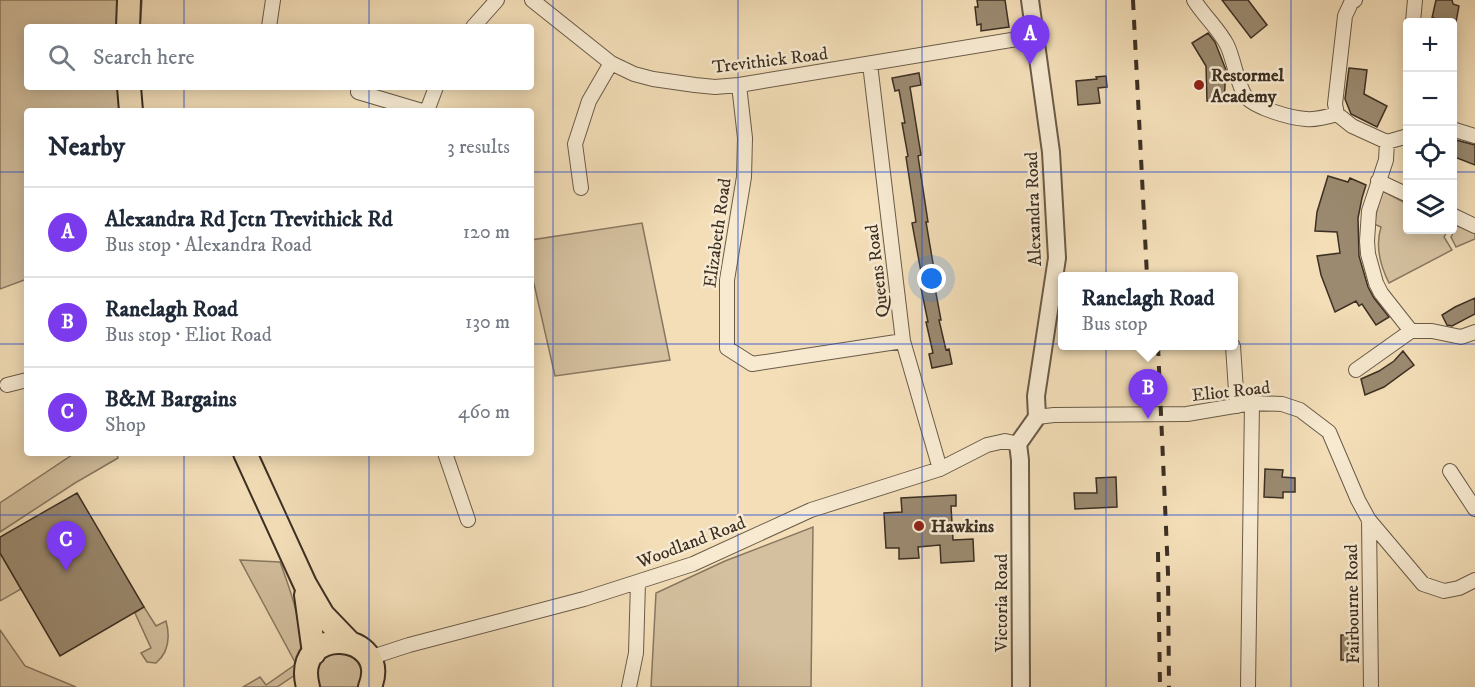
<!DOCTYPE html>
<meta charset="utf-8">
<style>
body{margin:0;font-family:"IM FELL DW Pica",serif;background:#f2f2f3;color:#1f2937}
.controls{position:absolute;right:18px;top:18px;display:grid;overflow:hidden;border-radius:6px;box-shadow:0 3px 15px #0003}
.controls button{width:54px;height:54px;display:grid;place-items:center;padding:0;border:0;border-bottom:2px solid #e0e1e3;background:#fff;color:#1f2937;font:30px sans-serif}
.you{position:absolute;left:932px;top:279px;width:21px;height:21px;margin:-15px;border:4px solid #fff;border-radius:50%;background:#1a73e8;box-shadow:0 0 0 9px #1a73e833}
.badge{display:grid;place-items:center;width:39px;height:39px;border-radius:50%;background:#7c3aed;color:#fff;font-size:20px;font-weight:700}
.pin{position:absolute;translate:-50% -50px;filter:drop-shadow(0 2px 3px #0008)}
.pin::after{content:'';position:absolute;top:32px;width:21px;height:18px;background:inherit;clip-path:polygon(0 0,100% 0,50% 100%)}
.popup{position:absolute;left:1058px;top:272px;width:180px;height:78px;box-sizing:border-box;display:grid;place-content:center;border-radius:6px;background:#fff;filter:drop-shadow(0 2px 4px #0005);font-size:20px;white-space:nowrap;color:#747a83}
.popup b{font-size:22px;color:#1f2937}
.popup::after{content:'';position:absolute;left:50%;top:100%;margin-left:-12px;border:12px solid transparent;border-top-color:#fff}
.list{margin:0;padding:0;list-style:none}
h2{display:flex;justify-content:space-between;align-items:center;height:78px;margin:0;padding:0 24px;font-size:26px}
h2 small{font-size:20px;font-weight:400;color:#747a83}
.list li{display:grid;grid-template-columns:39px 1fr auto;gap:18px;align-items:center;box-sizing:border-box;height:90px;padding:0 24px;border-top:2px solid #e0e1e3}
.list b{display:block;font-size:22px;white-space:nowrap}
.list p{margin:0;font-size:20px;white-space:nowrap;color:#747a83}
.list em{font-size:20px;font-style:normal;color:#747a83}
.icon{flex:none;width:33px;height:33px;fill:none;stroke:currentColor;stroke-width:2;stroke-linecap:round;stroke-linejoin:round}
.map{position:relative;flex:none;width:1475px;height:687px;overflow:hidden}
.search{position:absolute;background:#fff;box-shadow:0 3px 15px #0003;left:24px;top:24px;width:510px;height:66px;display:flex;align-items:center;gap:15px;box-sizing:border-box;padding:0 21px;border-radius:6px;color:#747a83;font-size:22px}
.panel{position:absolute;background:#fff;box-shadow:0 3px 15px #0003;left:24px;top:108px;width:510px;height:348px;border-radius:6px}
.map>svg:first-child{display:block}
</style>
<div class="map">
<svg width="1475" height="687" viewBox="0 0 1475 687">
<rect width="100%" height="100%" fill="#f3deb8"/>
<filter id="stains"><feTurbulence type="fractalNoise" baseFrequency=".00333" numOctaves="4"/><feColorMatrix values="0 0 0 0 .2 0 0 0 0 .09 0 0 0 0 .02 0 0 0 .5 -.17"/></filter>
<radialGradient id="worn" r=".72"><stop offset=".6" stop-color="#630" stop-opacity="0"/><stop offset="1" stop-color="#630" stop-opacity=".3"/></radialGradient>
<!-- green -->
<path fill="#d4c09f" stroke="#887861" stroke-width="1.5" d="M0,0h142l-2,27h-113v60h108l-2,24h-106v168l-27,10z
M1383,191l24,13 1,26h40l-4,7 8,13 -63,33c-9,-18 -14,-37 -8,-56l-7,-3 5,-24z
M642,223l28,137 -115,16 -24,-105v-31z
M1457,226l9,2 9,5v6l-19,8 -5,-10z
M75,453h42l1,5 -43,25 -75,49v-29z
M813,527l-2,160h-160l5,-94 69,-32z
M0,553l21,36 -21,12z
M240,560l40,2c13,35 27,73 18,111l-21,14h-34l17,-10 6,8 30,-21z
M144,607l12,19 10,-5c4,15 3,31 -10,42l-9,-1 -6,-9 10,-5 -16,-35z
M0,630l25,36 51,21h-76z
M333,651l22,6 7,14 -3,16h-41c-3,-21 -4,-24 15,-36z"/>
<!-- building -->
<path fill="#9b8a70" stroke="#3c2f23" stroke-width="1.5" d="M977,0h28l4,27 -28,4v-7l-4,1 -2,-18h3z
M1222,0h26l19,25 -16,13z
M1436,0h16l1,4 6,2 -3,16h-23l1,-4h-2z
M1208,33l7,9 11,28 -2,31h-17l-1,-35 -14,-23z
M1349,68l18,2 -3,24 23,12 -10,21 -26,-13 -6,-15z
M919,73l2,12 -11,2 11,68 -3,1 10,66h-2l11,65 -2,1 6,32h-2l7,30 3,-1 3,15 -20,4 -3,-14 4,-1 -7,-31h2l-7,-34h3l-12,-65 4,-1 -10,-65 2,-1 -6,-33h3l-6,-33 -4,1 -3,-13z
M1106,76l1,11 -9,1 2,15 -22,2 -2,-24 21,-2 -1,-2z
M1452,139l23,6v20l-23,-9z
M1328,176l20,6 2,-4 16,7 -4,13 -4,20 1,38 9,31 6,11 15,19 -13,8 -14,-21 -3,2 -3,-5 -21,11 -14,-37 -4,-19 23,-3 -3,-21 -22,-1 2,-19z
M1475,298v16l-23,12 -5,-1 -5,-10 13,-8z
M1403,351l11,14 -30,22 -19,8 -4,-16 18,-8 15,-10z
M1265,469l18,1 -1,7 13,1v14h-12v6l-19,-1z
M1116,477l1,30 -42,2 -1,-16h23l-1,-15z
M77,493l67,114 -84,49 -60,-103v-16z
M956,495v11h-5l2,34 20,-1 1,22 -33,2 -1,-18 -22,2 1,11 -20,1v-11h-13l-2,-35 18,-1 -1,-14z
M1341,635h16v6h2l-2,19h-16z"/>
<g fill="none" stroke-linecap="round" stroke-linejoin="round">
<defs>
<path id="minor" d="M532,0l79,63 23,11 19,5 42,6 20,2 24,-2 296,-49
M1194,0c10,16 25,29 33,45 7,14 10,40 19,52 10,11 44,21 60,22 10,1 21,-2 31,-5
M1355,0l-4,3 -6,13 -10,88 2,10 15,12 35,16 21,-6
M1413,22l2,-22
M269,27l4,-27
M473,27l24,-27
M870,64l33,277 37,128
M739,85l6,53 -1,39 -17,103v68l25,16 151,-23
M358,92l64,19
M427,111l9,-24
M1452,129l23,7
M1387,142l-1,18 -17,51 -2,30 1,13 8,29 5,10 30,38
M1378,181l30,14
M581,188l-6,-44 14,-43 22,-38
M1452,215l23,11
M1411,331h21l29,6 14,-5
M1233,346l4,60
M1356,370l55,-39
M7,385l20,-5
M1037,417l17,-2 133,-1 65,-11 30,1 18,6 29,22 29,68 11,20 54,64 21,7 15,-3 16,-8
M445,453l23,67
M1450,471l25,38
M1369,520l2,167
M369,658l40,-13 175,-46 109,-35 118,-54 129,-41 47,-24 18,-4 13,3
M629,687l7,-34 2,-71
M1248,687l4,-284"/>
<path id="tertiary" d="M1021,687l-1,-227 -2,-16 19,-27 -1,-21 21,-138 -6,-106 -21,-152"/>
<path id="trunk" d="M128,27l1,-27
M129,87l2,24
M245,453l60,131 18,31 26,27
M306,595l8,58
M308,687c-17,-64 84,-56 62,0"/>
</defs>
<!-- minor casing -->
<use href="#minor" stroke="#6a5b48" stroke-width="16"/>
<!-- tertiary casing -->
<use href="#tertiary" stroke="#6a5b48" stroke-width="20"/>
<!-- trunk casing -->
<use href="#trunk" stroke="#3c2f23" stroke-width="26"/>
<!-- minor -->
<use href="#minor" stroke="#f7ead1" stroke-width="14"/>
<!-- tertiary -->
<use href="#tertiary" stroke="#f7ead1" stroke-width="16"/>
<!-- trunk -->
<use href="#trunk" stroke="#f3deb8" stroke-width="22"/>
<!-- rail -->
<path stroke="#3c2f23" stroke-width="4" stroke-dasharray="10 10" stroke-linecap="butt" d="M1133,0l14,276
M1158,346l10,227 1,114
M1158,552l2,135"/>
</g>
<!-- grid -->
<path fill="none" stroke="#1d4ed8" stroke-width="1.5" stroke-opacity="0.55" d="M184,0v27M369,0v27M553,0v687M738,0v687M922,0v687M1106,0v687M1291,0v687M184,87v24M369,87v24M0,172h27M531,172h877M1452,172h23M0,344h27M531,344h944M184,453v234M369,453v234M0,515h1475"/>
<!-- markers -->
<g fill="#8f2418" stroke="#f7ead1" stroke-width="2">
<circle cx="1199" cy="85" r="6"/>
<circle cx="919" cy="526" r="6"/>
</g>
<g text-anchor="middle" stroke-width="5" stroke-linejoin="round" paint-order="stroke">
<!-- street labels -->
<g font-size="18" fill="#3c2f23" stroke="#f7ead1">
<text transform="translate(770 60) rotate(-7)" y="6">Trevithick Road</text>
<text transform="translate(1033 209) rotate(-92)" y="6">Alexandra Road</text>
<text transform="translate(717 233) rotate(-82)" y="6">Elizabeth Road</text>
<text transform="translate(877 271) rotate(-97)" y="6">Queens Road</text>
<text transform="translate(1231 391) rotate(-6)" y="6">Eliot Road</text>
<text transform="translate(691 542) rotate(-21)" y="6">Woodland Road</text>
<text transform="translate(1001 603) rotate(-90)" y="6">Victoria Road</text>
<text transform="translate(1352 604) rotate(-91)" y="6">Fairbourne Road</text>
</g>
<!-- poi labels -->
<g font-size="18" font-weight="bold" fill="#3c2f23" stroke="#f7ead1" text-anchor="start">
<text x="1211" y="81">Restormel<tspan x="1211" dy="21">Academy</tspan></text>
<text x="931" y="532">Hawkins</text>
</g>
</g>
<rect width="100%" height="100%" filter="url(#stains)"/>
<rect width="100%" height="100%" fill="url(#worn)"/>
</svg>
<div class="controls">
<button>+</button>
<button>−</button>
<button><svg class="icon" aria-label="locate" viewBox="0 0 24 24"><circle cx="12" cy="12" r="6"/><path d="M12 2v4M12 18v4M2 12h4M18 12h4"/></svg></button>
<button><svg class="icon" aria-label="layers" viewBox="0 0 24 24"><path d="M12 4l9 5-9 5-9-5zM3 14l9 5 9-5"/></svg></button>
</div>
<div class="you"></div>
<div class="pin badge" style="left:1030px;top:65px">A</div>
<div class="pin badge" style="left:1148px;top:419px">B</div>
<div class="popup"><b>Ranelagh Road</b>Bus stop</div>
<div class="pin badge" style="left:66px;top:571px">C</div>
<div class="search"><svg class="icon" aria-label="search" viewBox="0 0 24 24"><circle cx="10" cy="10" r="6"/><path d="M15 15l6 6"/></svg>Search here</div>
<section class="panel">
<h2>Nearby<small>3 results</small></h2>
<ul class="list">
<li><span class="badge">A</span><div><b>Alexandra Rd Jctn Trevithick Rd</b><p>Bus stop · Alexandra Road</p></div><em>120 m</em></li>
<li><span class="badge">B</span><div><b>Ranelagh Road</b><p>Bus stop · Eliot Road</p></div><em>130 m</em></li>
<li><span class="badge">C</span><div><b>B&amp;M Bargains</b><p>Shop</p></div><em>460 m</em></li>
</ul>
</section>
</div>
